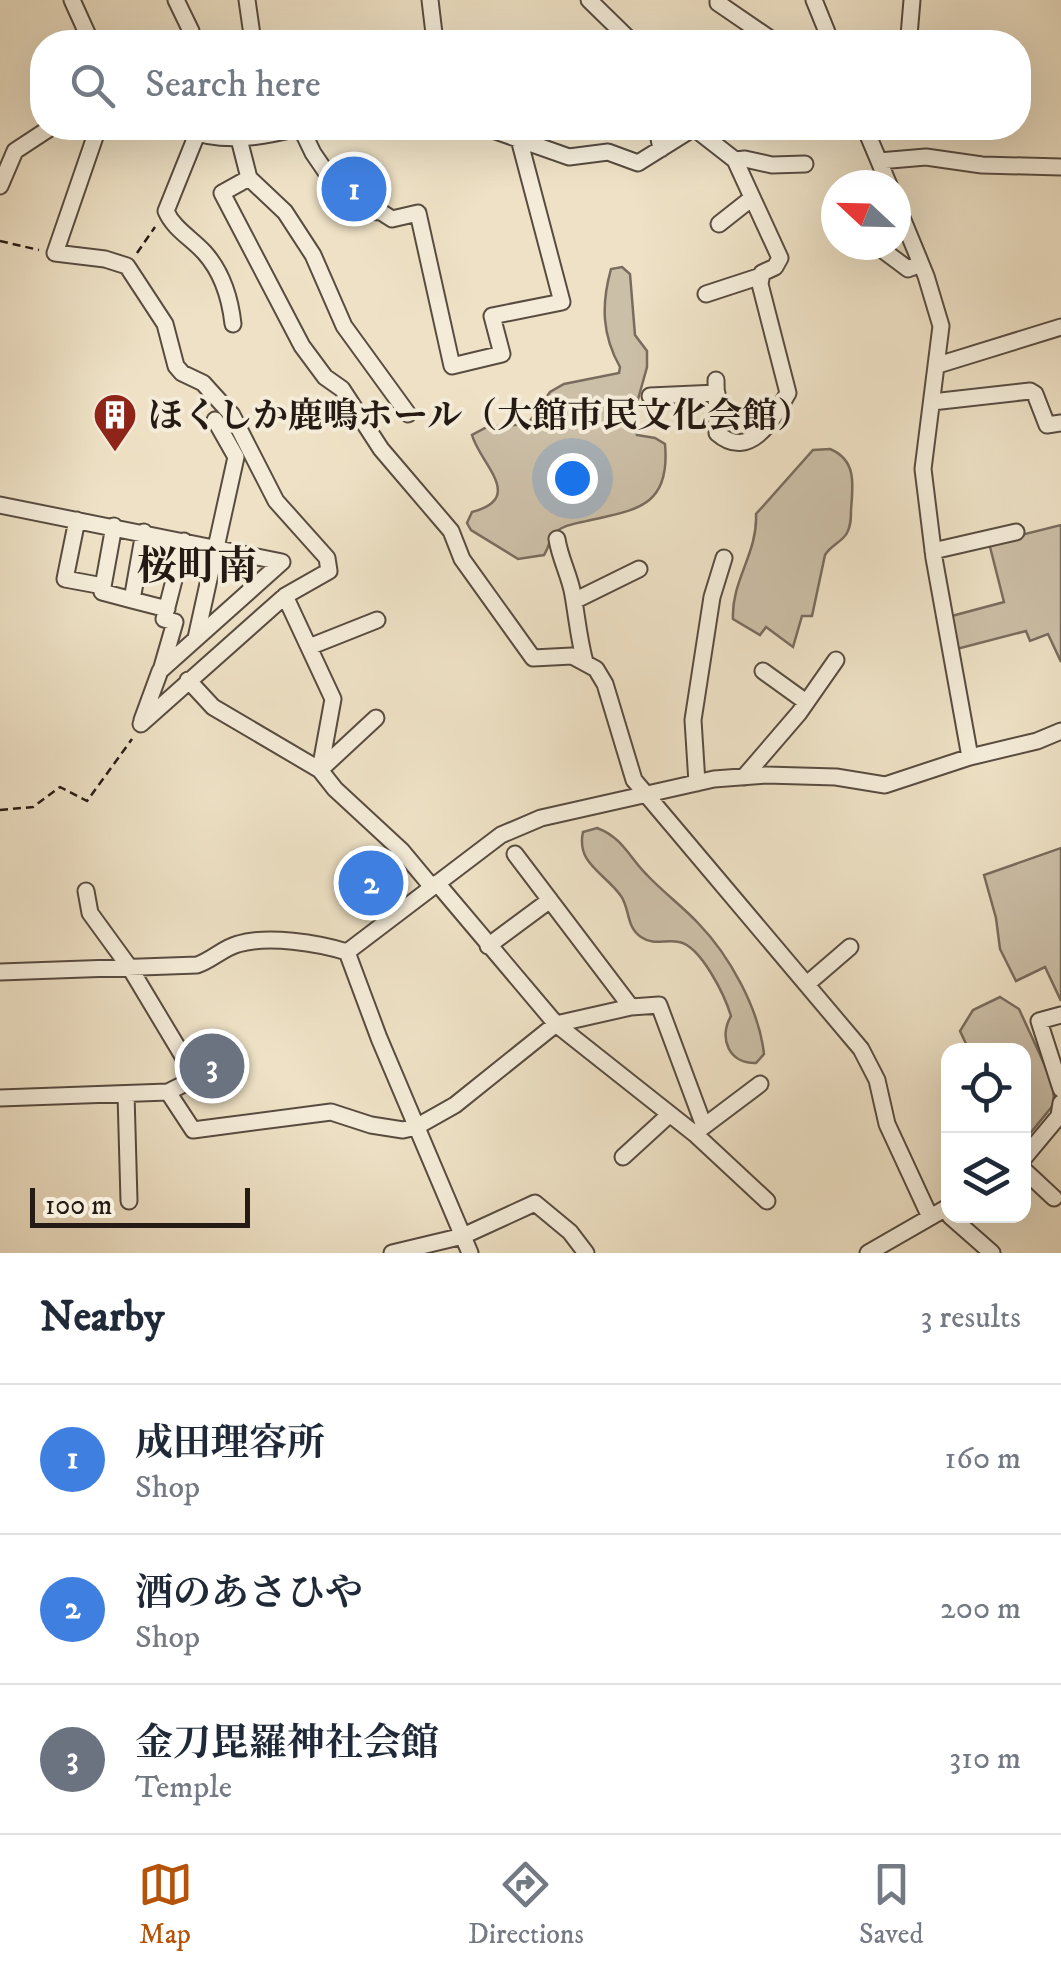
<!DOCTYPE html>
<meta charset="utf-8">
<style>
body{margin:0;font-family:"IM FELL DW Pica","Noto Serif JP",serif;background:#f6f6f7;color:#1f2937}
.controls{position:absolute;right:30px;bottom:30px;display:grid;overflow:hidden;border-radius:20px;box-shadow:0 10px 40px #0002}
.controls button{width:90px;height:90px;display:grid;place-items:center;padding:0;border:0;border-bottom:2px solid #e0e1e3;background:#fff;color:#1f2937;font:50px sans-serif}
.compass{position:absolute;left:821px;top:170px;width:90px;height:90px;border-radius:50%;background:#fff;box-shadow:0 10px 40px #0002;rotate:292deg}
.scale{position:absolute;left:30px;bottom:25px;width:220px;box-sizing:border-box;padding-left:10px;border:5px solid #261a14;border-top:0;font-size:28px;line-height:35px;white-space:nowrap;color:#261a14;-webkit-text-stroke:8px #f4ecd9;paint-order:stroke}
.you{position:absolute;left:572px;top:478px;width:35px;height:35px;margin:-25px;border:8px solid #fff;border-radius:50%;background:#1a73e8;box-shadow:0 0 0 15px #1a73e833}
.badge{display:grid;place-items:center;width:65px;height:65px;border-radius:50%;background:#b45309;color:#fff;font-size:32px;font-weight:700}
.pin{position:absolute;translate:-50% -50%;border:5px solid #fff;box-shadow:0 2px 10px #0006}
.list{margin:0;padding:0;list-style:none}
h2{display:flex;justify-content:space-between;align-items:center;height:130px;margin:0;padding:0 40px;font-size:42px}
h2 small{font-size:32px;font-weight:400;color:#747a83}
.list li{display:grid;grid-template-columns:65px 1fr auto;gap:30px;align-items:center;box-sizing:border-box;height:150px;padding:0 40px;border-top:2px solid #e0e1e3}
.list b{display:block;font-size:38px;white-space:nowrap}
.list p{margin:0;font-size:32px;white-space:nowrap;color:#747a83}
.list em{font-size:32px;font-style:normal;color:#747a83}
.icon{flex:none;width:55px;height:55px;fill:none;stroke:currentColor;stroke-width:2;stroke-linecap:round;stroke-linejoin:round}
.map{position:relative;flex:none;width:1061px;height:1253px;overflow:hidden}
.search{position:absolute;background:#fff;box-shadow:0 10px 40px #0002;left:30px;right:30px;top:30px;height:110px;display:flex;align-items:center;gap:25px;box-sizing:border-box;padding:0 35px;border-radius:40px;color:#747a83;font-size:38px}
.sheet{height:580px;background:#fff}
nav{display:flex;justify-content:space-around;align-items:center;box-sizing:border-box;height:140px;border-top:2px solid #e0e1e3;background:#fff;font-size:28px;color:#747a83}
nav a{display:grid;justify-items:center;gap:5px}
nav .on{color:#b45309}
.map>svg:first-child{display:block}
</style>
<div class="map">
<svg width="1061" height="1253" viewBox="0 0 1061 1253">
<rect width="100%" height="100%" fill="#eee1c5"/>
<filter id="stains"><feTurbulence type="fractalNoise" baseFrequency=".002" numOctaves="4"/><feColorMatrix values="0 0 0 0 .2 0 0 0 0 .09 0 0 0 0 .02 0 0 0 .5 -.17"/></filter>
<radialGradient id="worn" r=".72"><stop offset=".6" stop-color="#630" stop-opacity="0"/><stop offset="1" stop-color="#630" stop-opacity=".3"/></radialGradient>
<!-- green -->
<path fill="#ccbfa7" stroke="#796c5e" stroke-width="2.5" d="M622,267l8,7 5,61 12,16v16l-12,43 2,25 18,3 10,6c6,66 -32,66 -83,78 -8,2 -22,4 -28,12 -4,5 -6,15 -10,21l-26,4 -47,-29 -4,-7 5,-11c54,-14 8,-48 0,-77l15,-8 41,-3 22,-32 14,-8 55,-11 1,-6c-18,-32 -19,-62 -9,-98z
M830,449c27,11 23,36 21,61 0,8 0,16 -4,23 -5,9 -16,12 -22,22l-13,61h-10l-9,31 -27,-20 -6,8 -27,-16c-2,-38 25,-66 23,-105l57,-64z
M1061,525v137l-13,-28 -18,7 -4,-10 -73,19 -5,-33 56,-15 -15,-59z
M597,828c25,9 32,29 50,47 16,17 35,31 51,48 32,33 61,86 66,131l-8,9c-27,1 -38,-25 -25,-47 -6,-20 -30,-70 -52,-74 -14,-3 -25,4 -38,-5 -15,-10 -11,-28 -20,-41 -16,-23 -45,-32 -38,-64z
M1061,848v153l-16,-34 -29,14 -16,-32 -4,-31 -12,-43z
M1000,997l19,12 34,74 1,21 -30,37v-91h-55l-9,-19 13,-21z"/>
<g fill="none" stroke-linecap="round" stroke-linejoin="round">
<defs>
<path id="minor" d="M72,0l19,42
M176,0l15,31 -4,11
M247,0l6,42
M430,0l5,42
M589,0l43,42
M718,0v3l57,39
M814,0l17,42
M912,0l-3,36 7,6
M98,128l-43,125 50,6 22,7 38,58 11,42 6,7 21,10 29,32 44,86 51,57 2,13 -44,25 -144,128
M182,128c40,16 76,10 116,0
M301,128l12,25 39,57 29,2 11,7 26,-6 34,153 50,-12 -10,-38 70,-14 -43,-163
M487,128l82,29 39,-5 30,11 56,-35
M657,128l4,21
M694,128l41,32 45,98 -5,9 -13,6 -2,11 28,109c-14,25 -38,69 -71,40l-1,-53
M865,128l24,57
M197,134l-31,77c7,17 25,27 38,41 18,20 26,45 29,72
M239,139l10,39 -27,15 80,153 23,31 17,12 39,60 70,82 11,28 71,99 39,-2 24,13 9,15 29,96 227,269 16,31 10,44 43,93
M735,160l10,-1 27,6 33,-1
M879,161l47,-4 56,8 79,2
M249,178l36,34 28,43 31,71 64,88
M0,186l15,-35 35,-23
M896,203l30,73 15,50 -18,143 11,89 36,199
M719,224l33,-26
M876,245l32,24 13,-5
M706,294l55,-18
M938,365l123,-38
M650,396l67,-3
M932,402l98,-11 5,3 12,31 14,-2
M0,505l282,57 -122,109 -18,49
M77,520l-12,59 38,7
M114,526l-12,66 30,8
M144,532l-12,68 35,9
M557,539c3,20 13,37 16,56 4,23 6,45 12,67
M933,551l83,-19
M285,596l48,103 -13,71
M574,601l65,-32
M196,638l40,-181 -21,-37
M309,647l68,-27
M162,667l13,-45 -11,-3 20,-78
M763,671l43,31
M188,680l25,27 107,63 15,19 67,62 30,36
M320,770l56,-52
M744,777l55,-64 37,-53
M697,783l-4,-63 19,-123 12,-39
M515,854l116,153
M437,883l119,141 139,110 72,67
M86,891l4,22 40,55 66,110 -28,14
M488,946l62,-46
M347,952l154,-117 40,-17 173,-39 52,-4 70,2 49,8 85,-28 67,-16 24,-10
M347,952l32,86 91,215
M0,972l197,-7c15,-5 26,-17 41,-21 30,-9 80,-1 109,8
M807,984l43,-37
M1061,1015l-22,6 22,68
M126,1094l3,107
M0,1098l168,-6 25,38 138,-18 40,13 32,5 13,-3 39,-22 101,-81 75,-17 28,-2 45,121
M699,1130l61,-46
M623,1157l47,-43
M1024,1158l35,-42 2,-13
M1024,1170l30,28
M950,1216l42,37
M392,1253l71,-17 72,-33 35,29 16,21
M868,1253l80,-46"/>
</defs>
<!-- minor casing -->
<use href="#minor" stroke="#584c40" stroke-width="19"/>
<!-- path -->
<path stroke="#261a14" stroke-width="2.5" stroke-dasharray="8 5" stroke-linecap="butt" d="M0,241l39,9
M137,253l18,-26
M0,810l33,-3 27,-20 27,14 45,-62"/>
<!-- minor -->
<use href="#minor" stroke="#f4ecd9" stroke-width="15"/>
</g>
<!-- icons -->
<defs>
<symbol id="building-pin" viewBox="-11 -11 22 30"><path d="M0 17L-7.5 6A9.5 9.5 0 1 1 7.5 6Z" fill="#8f2418" stroke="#f4ecd9"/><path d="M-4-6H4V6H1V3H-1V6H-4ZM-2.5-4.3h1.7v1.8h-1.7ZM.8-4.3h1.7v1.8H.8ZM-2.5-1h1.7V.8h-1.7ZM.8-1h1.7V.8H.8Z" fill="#fff"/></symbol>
</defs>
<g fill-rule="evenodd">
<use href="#building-pin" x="90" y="390" width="50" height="68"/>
</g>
<g text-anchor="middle" stroke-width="8" stroke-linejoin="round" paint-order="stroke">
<!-- poi labels -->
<g font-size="35" font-weight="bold" fill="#261a14" stroke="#f4ecd9" text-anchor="start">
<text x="148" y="427">ほくしか鹿鳴ホール（大館市民文化会館）</text>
</g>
<!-- quarter labels -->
<g font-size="40" font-weight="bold" fill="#261a14" stroke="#f4ecd9">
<text x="197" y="579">桜町南</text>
</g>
</g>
<rect width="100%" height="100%" filter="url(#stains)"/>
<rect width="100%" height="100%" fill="url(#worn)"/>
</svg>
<div class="controls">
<button><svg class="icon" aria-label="locate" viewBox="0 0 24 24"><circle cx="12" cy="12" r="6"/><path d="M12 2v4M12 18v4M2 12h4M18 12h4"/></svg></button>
<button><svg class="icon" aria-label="layers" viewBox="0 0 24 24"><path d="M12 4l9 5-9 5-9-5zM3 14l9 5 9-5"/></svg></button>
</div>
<svg class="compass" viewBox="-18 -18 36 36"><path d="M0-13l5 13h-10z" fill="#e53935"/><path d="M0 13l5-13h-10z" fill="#747a83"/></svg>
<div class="scale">100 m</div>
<div class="you"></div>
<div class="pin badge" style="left:354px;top:189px;background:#3f7fe0">1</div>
<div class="pin badge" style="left:371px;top:883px;background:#3f7fe0">2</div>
<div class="pin badge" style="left:212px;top:1066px;background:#6b7280">3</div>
<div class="search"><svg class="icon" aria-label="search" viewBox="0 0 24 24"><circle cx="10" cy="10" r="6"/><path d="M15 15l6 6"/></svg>Search here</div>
</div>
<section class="sheet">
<h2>Nearby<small>3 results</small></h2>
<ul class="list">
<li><span class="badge" style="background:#3f7fe0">1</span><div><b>成田理容所</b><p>Shop</p></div><em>160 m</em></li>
<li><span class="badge" style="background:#3f7fe0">2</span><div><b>酒のあさひや</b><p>Shop</p></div><em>200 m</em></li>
<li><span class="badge" style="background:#6b7280">3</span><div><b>金刀毘羅神社会館</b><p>Temple</p></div><em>310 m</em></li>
</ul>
</section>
<nav>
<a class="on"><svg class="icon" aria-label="map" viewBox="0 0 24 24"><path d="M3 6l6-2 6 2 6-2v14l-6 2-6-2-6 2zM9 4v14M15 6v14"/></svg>Map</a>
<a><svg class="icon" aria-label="directions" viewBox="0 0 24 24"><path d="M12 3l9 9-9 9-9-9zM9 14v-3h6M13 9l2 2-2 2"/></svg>Directions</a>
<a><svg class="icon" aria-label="saved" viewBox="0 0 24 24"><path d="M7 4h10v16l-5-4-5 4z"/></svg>Saved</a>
</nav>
